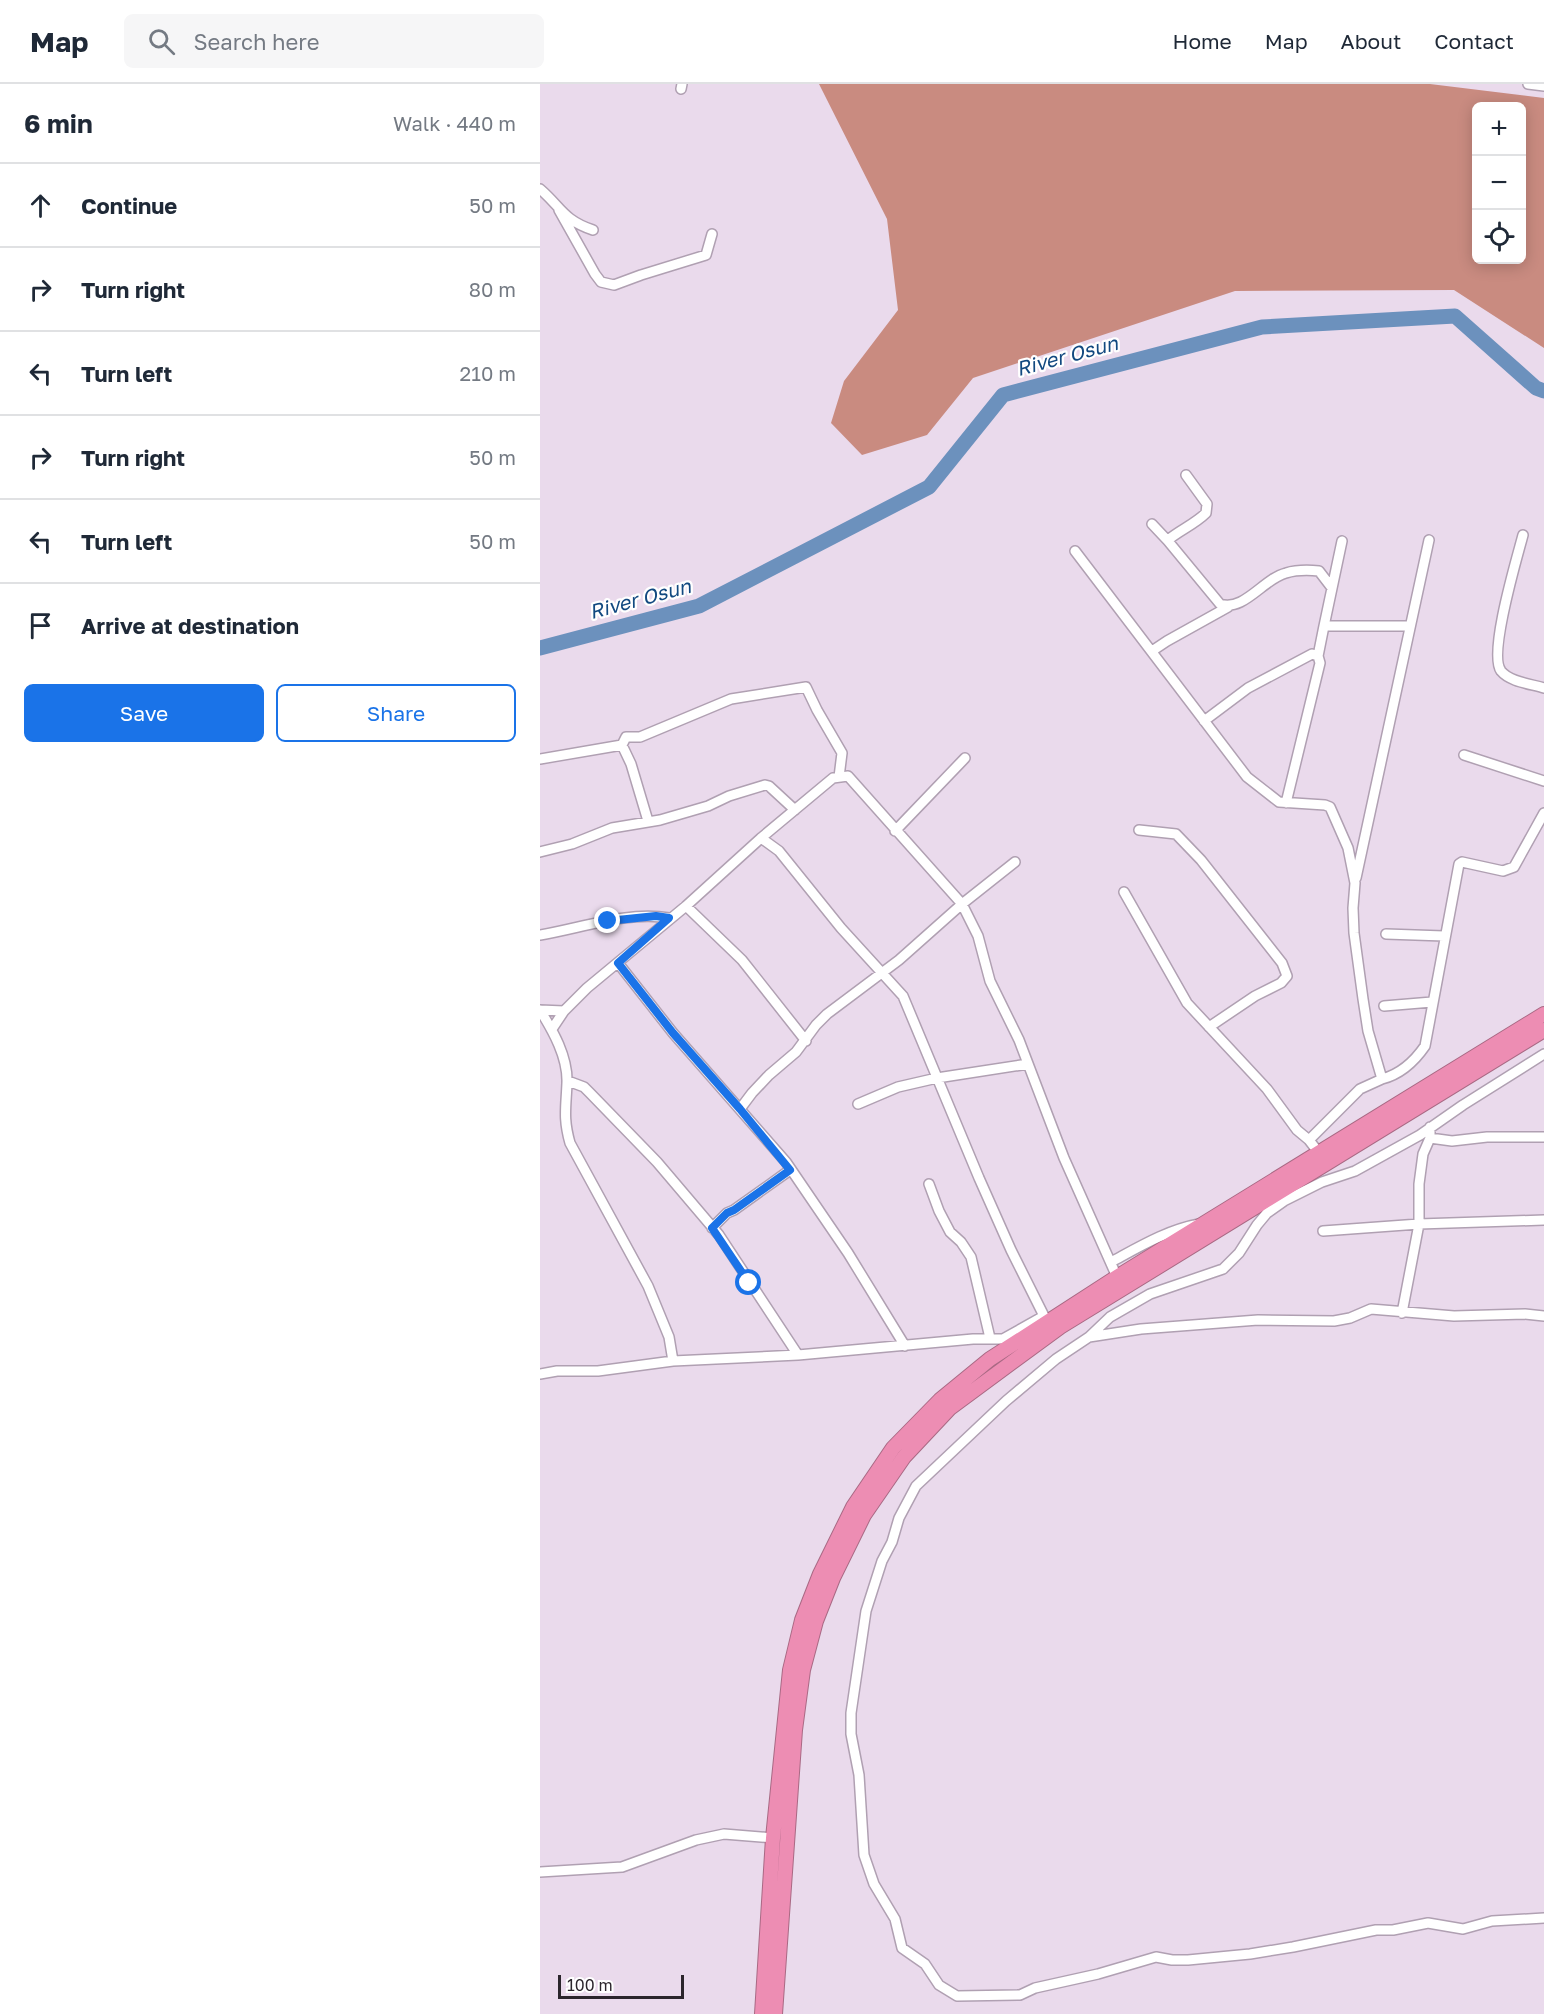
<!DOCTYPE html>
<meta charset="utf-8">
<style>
body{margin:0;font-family:"Golos Text",sans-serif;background:#f6f6f7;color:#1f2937}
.controls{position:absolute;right:18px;top:18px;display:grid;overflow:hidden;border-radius:9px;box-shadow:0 3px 15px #0003}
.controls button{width:54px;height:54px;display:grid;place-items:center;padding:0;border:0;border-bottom:2px solid #e0e1e3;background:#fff;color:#1f2937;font:30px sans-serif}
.scale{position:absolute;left:18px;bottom:15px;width:126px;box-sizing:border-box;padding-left:6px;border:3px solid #2b252c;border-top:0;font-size:16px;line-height:21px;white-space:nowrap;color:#2b252c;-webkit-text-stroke:4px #fff;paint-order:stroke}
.stop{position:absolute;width:18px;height:18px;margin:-14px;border:4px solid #1a73e8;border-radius:50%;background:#fff}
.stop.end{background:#1a73e8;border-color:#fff;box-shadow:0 2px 6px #0008}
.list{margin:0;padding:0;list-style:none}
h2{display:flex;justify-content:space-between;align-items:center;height:78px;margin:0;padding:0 24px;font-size:26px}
h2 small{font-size:20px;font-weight:400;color:#747a83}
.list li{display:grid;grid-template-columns:39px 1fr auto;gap:18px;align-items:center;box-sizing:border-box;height:84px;padding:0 24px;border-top:2px solid #e0e1e3}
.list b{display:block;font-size:22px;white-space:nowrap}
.list em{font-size:20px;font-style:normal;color:#747a83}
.actions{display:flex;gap:12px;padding:18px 24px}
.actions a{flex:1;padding:14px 0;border:2px solid #1a73e8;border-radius:9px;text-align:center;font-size:21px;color:#1a73e8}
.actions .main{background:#1a73e8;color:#fff}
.icon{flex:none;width:33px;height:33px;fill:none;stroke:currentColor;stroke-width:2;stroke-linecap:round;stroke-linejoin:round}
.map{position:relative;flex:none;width:1004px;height:1930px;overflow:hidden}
header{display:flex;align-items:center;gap:36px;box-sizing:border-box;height:84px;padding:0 30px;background:#fff;border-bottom:2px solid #e0e1e3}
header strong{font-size:28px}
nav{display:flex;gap:33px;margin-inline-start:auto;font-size:21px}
.search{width:420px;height:54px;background:#f6f6f7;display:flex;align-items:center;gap:15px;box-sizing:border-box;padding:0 21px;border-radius:9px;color:#747a83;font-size:22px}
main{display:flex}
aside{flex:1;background:#fff}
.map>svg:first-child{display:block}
</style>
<header>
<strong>Map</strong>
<div class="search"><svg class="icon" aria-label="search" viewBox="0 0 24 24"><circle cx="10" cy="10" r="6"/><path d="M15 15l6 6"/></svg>Search here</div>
<nav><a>Home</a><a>Map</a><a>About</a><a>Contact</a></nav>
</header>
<main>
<aside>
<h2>6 min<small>Walk · 440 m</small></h2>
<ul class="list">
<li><svg class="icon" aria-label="ahead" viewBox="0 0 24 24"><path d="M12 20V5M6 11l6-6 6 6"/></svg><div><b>Continue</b></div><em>50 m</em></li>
<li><svg class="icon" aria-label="right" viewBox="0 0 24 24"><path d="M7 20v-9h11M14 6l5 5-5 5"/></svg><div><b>Turn right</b></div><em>80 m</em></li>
<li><svg class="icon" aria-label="left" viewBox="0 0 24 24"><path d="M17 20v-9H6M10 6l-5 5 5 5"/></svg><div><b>Turn left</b></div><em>210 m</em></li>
<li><svg class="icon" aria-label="right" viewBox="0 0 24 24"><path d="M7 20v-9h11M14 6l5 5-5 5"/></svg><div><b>Turn right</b></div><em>50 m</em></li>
<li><svg class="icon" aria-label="left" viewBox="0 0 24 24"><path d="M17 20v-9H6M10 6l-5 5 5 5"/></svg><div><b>Turn left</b></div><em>50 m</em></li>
<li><svg class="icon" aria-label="arrive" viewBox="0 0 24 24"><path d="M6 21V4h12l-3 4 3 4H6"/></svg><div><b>Arrive at destination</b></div></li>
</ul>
<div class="actions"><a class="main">Save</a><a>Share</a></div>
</aside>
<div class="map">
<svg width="1004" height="1930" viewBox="0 0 1004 1930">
<rect width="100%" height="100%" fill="#eadaec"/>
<!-- forest -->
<path fill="#c98b80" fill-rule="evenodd" d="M279,0h611l114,14v250l-90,-58 -219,1 -262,87 -46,57 -65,20 -31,-32 13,-42 54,-71 -11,-91zM936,22h45v154h-45z"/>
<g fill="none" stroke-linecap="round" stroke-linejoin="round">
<!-- river -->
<path stroke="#6c91bd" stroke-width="15" d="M0,564l159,-42 230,-119 74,-92 259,-68 193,-11 81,72 8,3"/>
<defs>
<path id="minor" d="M988,0l16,2
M141,5l1,-5
M0,105c21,18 23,31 53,41
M19,126l36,64 6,8 13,3 27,-10 65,-20 6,-21
M612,440l16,17 52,63c24,8 43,-25 66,-31 10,-3 23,-3 33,-2l13,17
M983,451c-6,23 -35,119 -22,136 9,11 30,13 43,17
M628,456c12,-10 27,-16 38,-27l1,-9 -21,-29
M535,467l172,226 32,25 46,3 5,2 18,41 7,35 -2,25 1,25 9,66 5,32 14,48 -22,10 -51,51
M784,542l18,-85
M612,567l15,-10 61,-34
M778,572l6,-30h85
M664,637l44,-33 64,-34 6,2 2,7 -34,140
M924,671l80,26
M0,675l82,-14
M108,737l-17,-57 -9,-19 4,-8h14l91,-38 75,-12 11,23 25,43 -3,24
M599,746l37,4 25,26 81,103 5,13 -6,7 -26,13 -46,31
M355,747l70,-73
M221,754l18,13 62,77 62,68 76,182 32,72 33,66 4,5
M0,768l32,-8 40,-16 48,-8 48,-14 21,-10 36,-11 4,1 26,24
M816,794l73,-338
M584,808l63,111 80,86 30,41 12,10 10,13
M146,822l56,54 64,81
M846,850l58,2
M0,851c42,-7 87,-24 129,-17
M78,879l55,70 113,129 62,91 57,93
M844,922l48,-4
M0,926c13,21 28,47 27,73 -1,25 -4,35 3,60l78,143 21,51 4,24
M0,926l24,1
M12,945l12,-18 23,-23 99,-82 75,-68 72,-60 15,-2 114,128 16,32 12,45 29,59 45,118 53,119
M1004,970l-81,51 -43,30 -65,36 -33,11 -38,19 -17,12 -10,12 -18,28 -16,16 -73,25 -40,23 -21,20 -33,22 -50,42 -90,85 -17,32 -7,24 -10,19 -16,50 -15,102v21l8,41 5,80 10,29 21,35 7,29 23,16 14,21 18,11 63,-1 15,-7 63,-14 58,-17 16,3h16l62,-6 43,-7 83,-17h17l35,-7 35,6 29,-8 52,-3
M842,995c19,-5 32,-17 43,-33l34,-182 3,-2 41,9 11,-4 30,-54
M28,997l16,6 6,6 67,69 62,73 79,120
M318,1020l40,-17 39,-9 91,-14
M200,1025l12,-16 17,-18 27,-23 20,-27 11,-11 72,-54 63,-56 53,-42
M890,1054l22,3 35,-4h57
M389,1100l10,27 11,21 11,10 10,15 19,81
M172,1144l15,-15 7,-3 56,-40
M783,1147l96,-7 125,-4
M571,1178c28,-15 56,-32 88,-38
M862,1229l17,-89v-40l4,-30 7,-16v-11
M549,1253l52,-8 117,-9 76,1 16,-3 21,-9 83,7 71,-2 19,2
M0,1290l17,-3h41l75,-10 125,-6 175,-16h30l41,-23
M0,1788l82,-5 74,-27 28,-6 49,4"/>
<path id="highway" d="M222,1930l11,-176 17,-168 12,-50 18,-46 33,-67 40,-59 47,-48 50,-41 127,-82 427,-263
M235,1930l20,-284 8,-60 13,-49 17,-43 31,-63 40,-58 46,-49 110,-81 484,-297"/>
</defs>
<!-- minor casing -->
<use href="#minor" stroke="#b0a0b2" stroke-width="12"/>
<!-- highway casing -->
<use href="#highway" stroke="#a96984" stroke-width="16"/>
<!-- minor -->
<use href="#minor" stroke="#fff" stroke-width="9"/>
<!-- highway -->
<use href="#highway" stroke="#ed8db3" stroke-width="14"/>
</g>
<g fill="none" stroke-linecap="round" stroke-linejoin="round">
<!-- route -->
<path stroke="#1a73e8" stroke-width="8" d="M68,837l48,-5 13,2 -51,45 55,70 67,76 50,61 -56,40 -7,3 -15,15 37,55"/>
</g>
<g text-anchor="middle" stroke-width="4.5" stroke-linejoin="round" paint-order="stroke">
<!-- water labels -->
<g font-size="20" font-style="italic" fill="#124980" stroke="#fff">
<text transform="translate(527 272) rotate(-15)" y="7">River Osun</text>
<text transform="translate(100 515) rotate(-15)" y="7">River Osun</text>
</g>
</g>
</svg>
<div class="controls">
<button>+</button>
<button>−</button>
<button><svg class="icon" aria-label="locate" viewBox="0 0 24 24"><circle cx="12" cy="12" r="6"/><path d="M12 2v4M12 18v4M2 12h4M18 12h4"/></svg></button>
</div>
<div class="scale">100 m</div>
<div class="stop" style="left:209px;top:1199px"></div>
<div class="stop end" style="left:68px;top:837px"></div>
</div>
</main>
